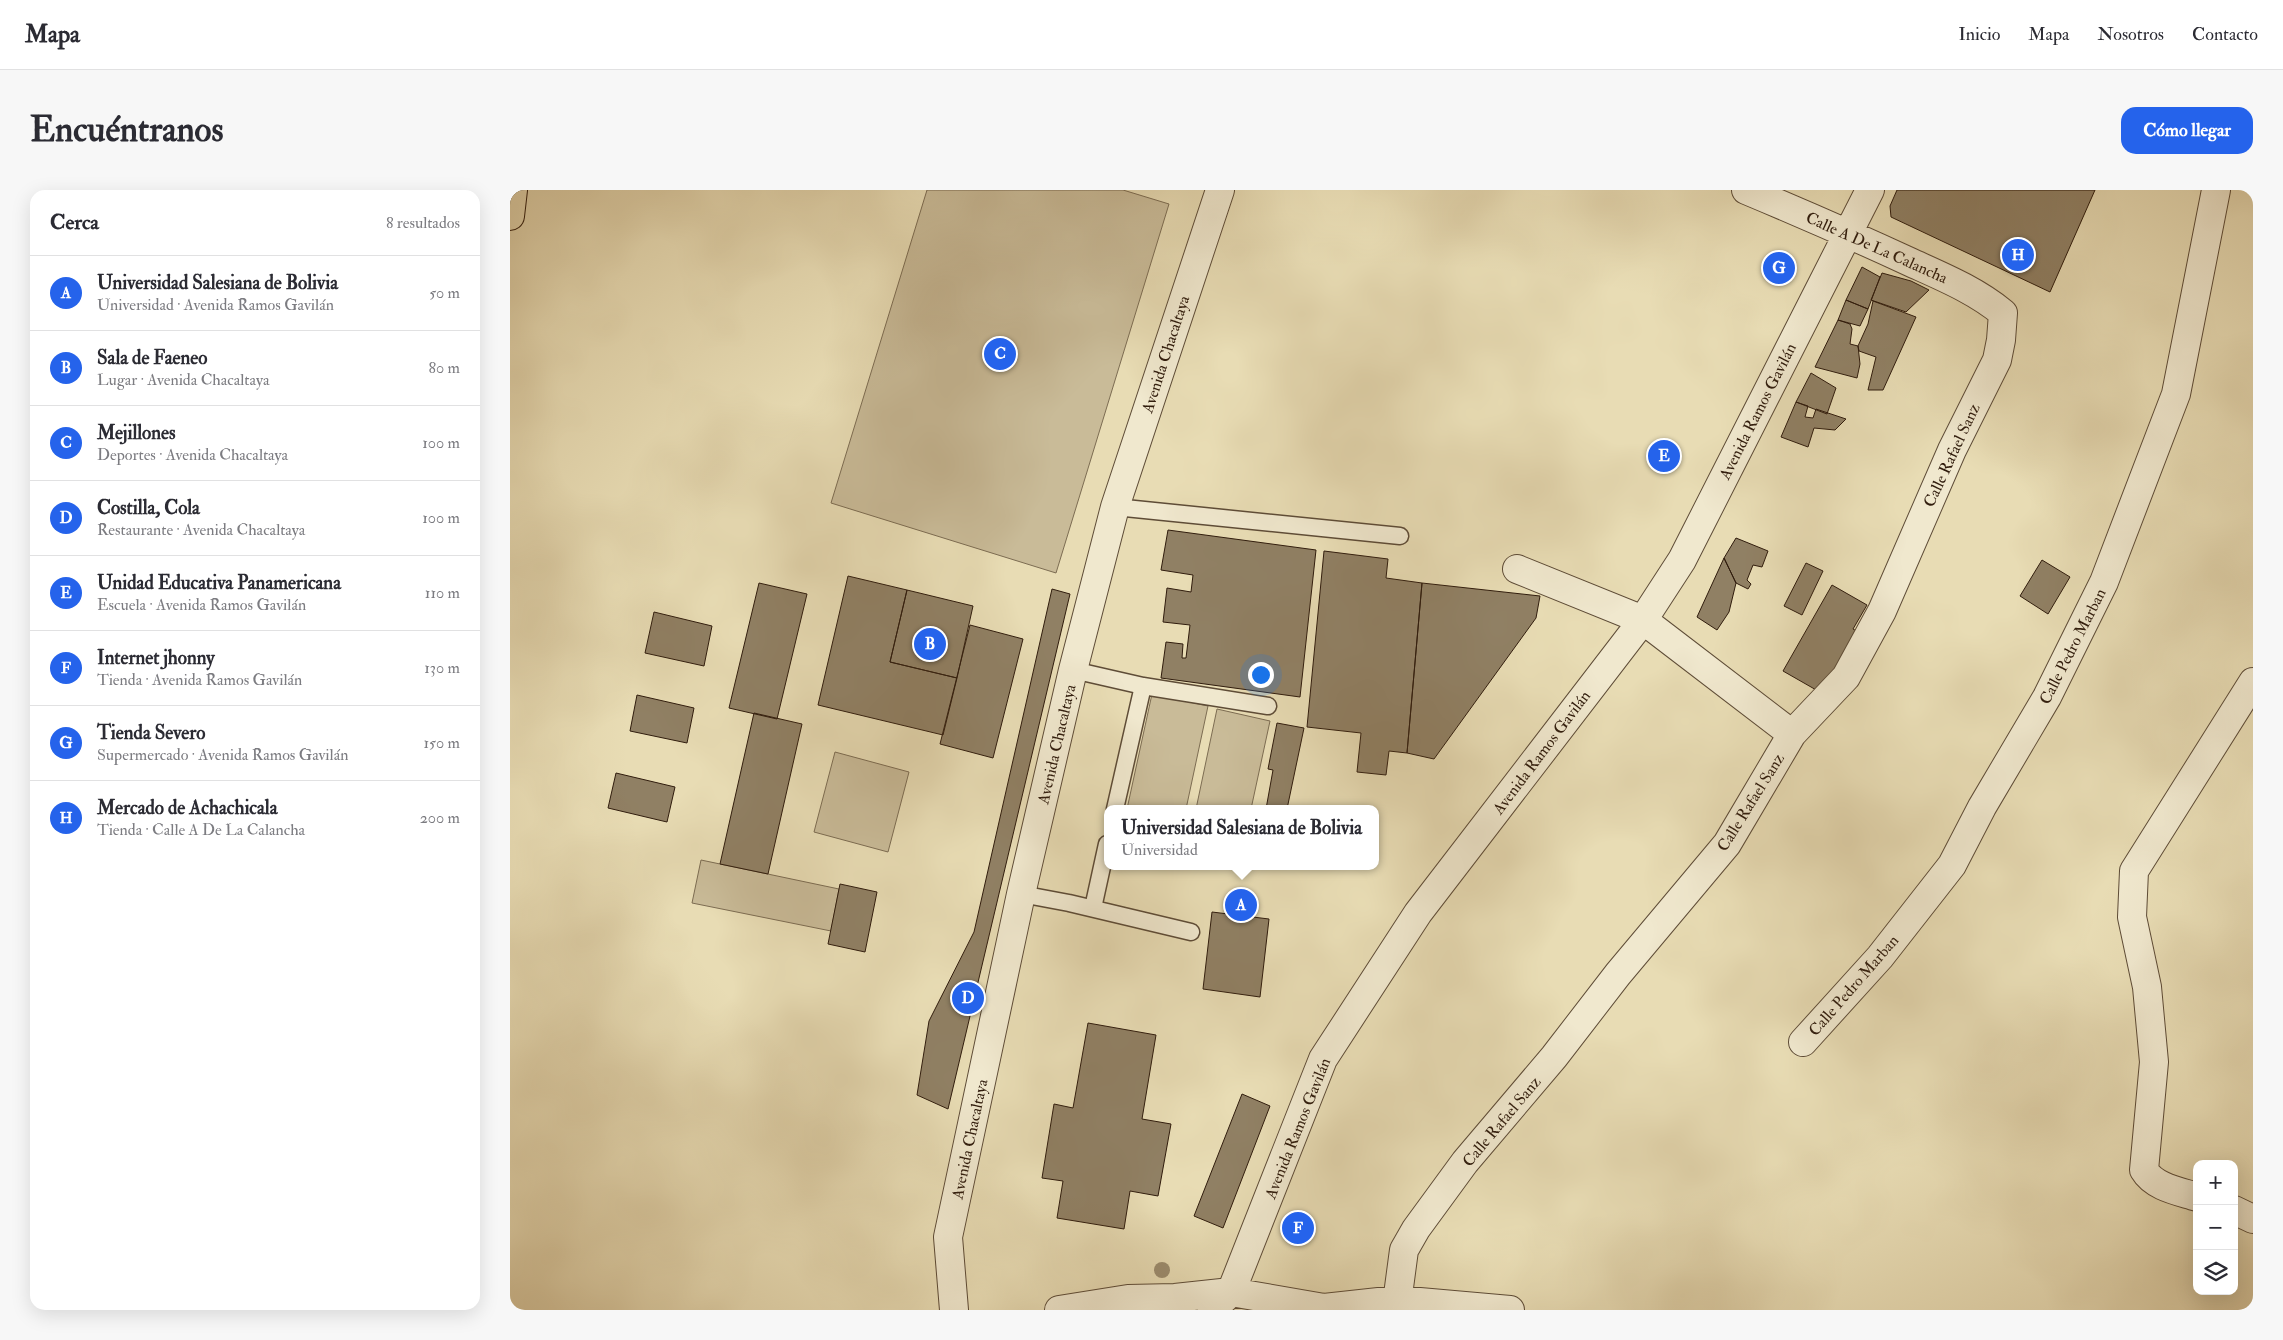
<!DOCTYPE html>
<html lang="es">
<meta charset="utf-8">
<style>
body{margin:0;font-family:"IM FELL Double Pica",serif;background:#f7f7f7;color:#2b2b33}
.controls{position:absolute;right:15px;bottom:15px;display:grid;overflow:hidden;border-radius:10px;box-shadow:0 5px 20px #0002}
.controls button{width:45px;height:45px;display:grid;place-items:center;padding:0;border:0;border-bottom:1px solid #e1e1e2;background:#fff;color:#2b2b33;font:25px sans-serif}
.you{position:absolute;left:750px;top:484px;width:18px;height:18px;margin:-12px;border:4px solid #fff;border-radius:50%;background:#1a73e8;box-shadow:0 0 0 8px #1a73e833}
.badge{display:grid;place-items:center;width:32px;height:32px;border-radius:50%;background:#2563eb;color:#fff;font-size:16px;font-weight:700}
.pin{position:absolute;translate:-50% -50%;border:2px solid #fff;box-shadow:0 1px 5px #0006}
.popup{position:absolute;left:594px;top:615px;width:275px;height:65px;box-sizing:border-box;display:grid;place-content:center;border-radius:10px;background:#fff;filter:drop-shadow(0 1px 4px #0005);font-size:16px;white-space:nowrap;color:#7c7c81}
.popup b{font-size:19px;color:#2b2b33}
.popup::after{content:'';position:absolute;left:50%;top:100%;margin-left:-10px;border:10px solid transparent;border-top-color:#fff}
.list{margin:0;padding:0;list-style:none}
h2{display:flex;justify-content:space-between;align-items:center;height:65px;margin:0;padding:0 20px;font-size:21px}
h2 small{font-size:16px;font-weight:400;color:#7c7c81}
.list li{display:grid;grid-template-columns:32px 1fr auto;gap:15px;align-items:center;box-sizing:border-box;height:75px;padding:0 20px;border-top:1px solid #e1e1e2}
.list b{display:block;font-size:19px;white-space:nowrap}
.list p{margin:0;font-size:16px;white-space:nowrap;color:#7c7c81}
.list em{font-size:16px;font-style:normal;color:#7c7c81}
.icon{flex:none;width:28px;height:28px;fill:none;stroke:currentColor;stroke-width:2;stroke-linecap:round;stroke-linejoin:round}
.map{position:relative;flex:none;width:1743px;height:1120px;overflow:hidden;border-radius:15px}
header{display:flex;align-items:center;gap:30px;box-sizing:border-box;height:70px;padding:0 25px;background:#fff;border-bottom:1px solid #e1e1e2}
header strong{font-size:24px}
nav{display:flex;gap:28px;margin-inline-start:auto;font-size:18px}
.intro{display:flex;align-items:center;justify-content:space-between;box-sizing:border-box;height:120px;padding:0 30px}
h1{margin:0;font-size:35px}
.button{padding:12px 22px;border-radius:15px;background:#2563eb;color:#fff;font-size:18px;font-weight:700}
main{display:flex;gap:30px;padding:0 30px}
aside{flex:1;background:#fff;border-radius:15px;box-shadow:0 5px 20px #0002}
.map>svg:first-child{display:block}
</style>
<header>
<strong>Mapa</strong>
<nav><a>Inicio</a><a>Mapa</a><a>Nosotros</a><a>Contacto</a></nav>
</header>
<div class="intro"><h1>Encuéntranos</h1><a class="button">Cómo llegar</a></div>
<main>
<aside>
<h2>Cerca<small>8 resultados</small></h2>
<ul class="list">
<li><span class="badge">A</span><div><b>Universidad Salesiana de Bolivia</b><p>Universidad · Avenida Ramos Gavilán</p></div><em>50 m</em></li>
<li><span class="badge">B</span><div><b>Sala de Faeneo</b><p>Lugar · Avenida Chacaltaya</p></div><em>80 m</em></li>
<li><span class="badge">C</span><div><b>Mejillones</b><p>Deportes · Avenida Chacaltaya</p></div><em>100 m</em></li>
<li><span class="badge">D</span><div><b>Costilla, Cola</b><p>Restaurante · Avenida Chacaltaya</p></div><em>100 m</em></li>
<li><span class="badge">E</span><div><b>Unidad Educativa Panamericana</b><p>Escuela · Avenida Ramos Gavilán</p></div><em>110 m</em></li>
<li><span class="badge">F</span><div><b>Internet jhonny</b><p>Tienda · Avenida Ramos Gavilán</p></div><em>130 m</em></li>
<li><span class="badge">G</span><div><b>Tienda Severo</b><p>Supermercado · Avenida Ramos Gavilán</p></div><em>150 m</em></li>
<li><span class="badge">H</span><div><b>Mercado de Achachicala</b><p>Tienda · Calle A De La Calancha</p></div><em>200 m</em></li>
</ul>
</aside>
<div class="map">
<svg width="1743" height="1120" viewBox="0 0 1743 1120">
<rect width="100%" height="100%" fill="#e8dcb4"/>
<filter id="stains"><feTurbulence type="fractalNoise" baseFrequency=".004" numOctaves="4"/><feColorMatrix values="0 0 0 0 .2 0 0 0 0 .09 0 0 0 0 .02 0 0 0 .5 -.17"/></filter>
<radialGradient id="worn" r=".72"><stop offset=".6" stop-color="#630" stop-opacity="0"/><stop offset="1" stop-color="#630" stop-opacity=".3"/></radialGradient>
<!-- green -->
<path fill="#c9bb98" stroke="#7c6c52" d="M417,0h196l46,14 -113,369 -225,-70z
M642,504l56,12 -22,103h-59z
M707,519l53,12 -19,88h-55z
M325,562l74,20 -21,80 -74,-20z
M191,670l138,29 -8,42 -139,-28z"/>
<!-- building -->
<path fill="#908064" stroke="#301c0d" d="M1387,0h198l-45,102 -159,-75 -1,-11z
M1352,77l18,10 -12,32 -22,-9z
M1372,83l29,8 18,9 -23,22 -35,-12z
M1336,110l22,9 -8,17 -22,-6z
M1363,111l43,16 -33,73h-15l8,-33 -17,-6 -1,-5 10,-22z
M1328,130l12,4 2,5 -2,15 8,2 2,18 -3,14 -42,-11z
M1301,183l25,15 -9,26 -31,-12z
M1286,212l12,4 -3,11 8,1 3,-9 30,10 -11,11 -21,-2 -6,19 -27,-10z
M658,340l148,20 -16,147 -139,-19 5,-36 17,2 -1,14h4l4,-33 -27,-3 4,-34 24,4 2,-17 -32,-5z
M1226,348l32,13 -6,16 -9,-2 -6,15 4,4 -3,5 -12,-6 -12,-25z
M814,361l64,8 -2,19 36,5 -15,170 -18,-2 -3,24 -29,-3 4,-39 -54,-6z
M1214,368l12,25 -7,29 -12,18 -20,-13z
M1532,370l28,17 -22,37 -28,-18z
M1296,373l17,8 -21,44 -18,-9z
M338,386l59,14 -17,72 67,16 -14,57 -125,-30z
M249,393l48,11 -30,125 -48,-11z
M912,393l118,13 -4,22 -102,141 -27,-6z
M1322,395l35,20 -14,24 7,4 -35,62 -42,-24z
M542,399l18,5 -122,515 -31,-14 12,-74 45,-89z
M397,400l66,16 -16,72 -67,-16z
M144,422l58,14 -8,40 -59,-13z
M460,435l53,14 -30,119 -53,-14z
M127,505l57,13 -7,35 -57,-12z
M244,523l48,11 -34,150 -48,-10z
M767,533l27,5 -17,81h-21l7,-39 -5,-1z
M106,583l59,14 -8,35 -59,-14z
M330,694l37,8 -12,60 -37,-8z
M702,722l57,7 -9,78 -57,-8z
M578,833l68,12 -14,84 29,5 -13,72 -28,-5 -6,38 -67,-11 6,-37 -21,-3 12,-74 19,4z
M732,904l28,12 -47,122 -29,-12z"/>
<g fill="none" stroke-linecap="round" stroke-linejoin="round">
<defs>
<path id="service" d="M605,317l285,29
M563,480l70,16 125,20
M605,619l28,-123
M511,704l48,9 122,29
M583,718l14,-64"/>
<path id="minor" d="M1007,379l126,51 149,114
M1293,852l77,-85 72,-92 30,-58 65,-110 57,-115 72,-188 40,-204
M1687,1007c-19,-6 -43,-10 -53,-27l10,-108 -7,-75 -15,-70 2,-46 119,-189
M1724,1020l19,9
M549,1120l69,-11 47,-1 56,-6 93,16 73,-8 113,10
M702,1120l19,-18 92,-233 95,-146 225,-293 39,-60 188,-370
M886,1120l8,-60 12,-21 49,-67 89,-105 64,-83 109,-130 65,-110 54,-57 36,-66 70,-161 45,-90 4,-20 2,-27c-28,-23 -60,-36 -93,-51 -54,-25 -109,-49 -164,-72"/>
<path id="tertiary" d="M444,1120l-6,-73 73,-343 52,-224 42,-163 105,-317"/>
<path id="motorway" d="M0,26l3,-26"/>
</defs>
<!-- service casing -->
<use href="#service" stroke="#5e4c37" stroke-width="19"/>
<!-- minor casing -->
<use href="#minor" stroke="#5e4c37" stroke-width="30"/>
<!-- tertiary casing -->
<use href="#tertiary" stroke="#5e4c37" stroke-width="30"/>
<!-- motorway casing -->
<use href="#motorway" stroke="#301c0d" stroke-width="30"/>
<!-- service -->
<use href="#service" stroke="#f0e8ce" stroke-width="16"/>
<!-- minor -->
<use href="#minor" stroke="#f0e8ce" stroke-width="28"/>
<!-- tertiary -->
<use href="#tertiary" stroke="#f0e8ce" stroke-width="28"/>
<!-- motorway -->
<use href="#motorway" stroke="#e8dcb4" stroke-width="28"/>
</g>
<!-- trees -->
<circle fill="#9c8d6f" cx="652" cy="1080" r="8"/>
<g text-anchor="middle" stroke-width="4.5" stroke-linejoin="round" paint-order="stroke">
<!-- street labels -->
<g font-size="16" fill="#301c0d" stroke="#f0e8ce">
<text transform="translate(1367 57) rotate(24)" y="6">Calle A De La Calancha</text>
<text transform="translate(655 164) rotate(-72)" y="6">Avenida Chacaltaya</text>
<text transform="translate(1247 221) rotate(-63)" y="6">Avenida Ramos Gavilán</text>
<text transform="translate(1441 265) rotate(-65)" y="6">Calle Rafael Sanz</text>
<text transform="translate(1562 456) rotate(-63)" y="6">Calle Pedro Marban</text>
<text transform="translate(546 554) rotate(-77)" y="6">Avenida Chacaltaya</text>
<text transform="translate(1031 562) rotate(-53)" y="6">Avenida Ramos Gavilán</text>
<text transform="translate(1240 612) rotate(-58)" y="6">Calle Rafael Sanz</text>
<text transform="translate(1343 795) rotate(-49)" y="6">Calle Pedro Marban</text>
<text transform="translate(991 931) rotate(-50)" y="6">Calle Rafael Sanz</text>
<text transform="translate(787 938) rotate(-68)" y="6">Avenida Ramos Gavilán</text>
<text transform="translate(459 949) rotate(-78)" y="6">Avenida Chacaltaya</text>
</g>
</g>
<rect width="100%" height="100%" filter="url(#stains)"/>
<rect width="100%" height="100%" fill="url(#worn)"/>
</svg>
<div class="controls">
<button>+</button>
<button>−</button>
<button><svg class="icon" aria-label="layers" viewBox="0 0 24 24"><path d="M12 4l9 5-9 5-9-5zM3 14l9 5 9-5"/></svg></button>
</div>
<div class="you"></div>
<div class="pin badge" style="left:731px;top:715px">A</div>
<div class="popup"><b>Universidad Salesiana de Bolivia</b>Universidad</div>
<div class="pin badge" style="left:420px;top:454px">B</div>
<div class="pin badge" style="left:490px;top:164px">C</div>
<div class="pin badge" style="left:458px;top:808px">D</div>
<div class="pin badge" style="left:1154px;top:266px">E</div>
<div class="pin badge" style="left:788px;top:1038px">F</div>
<div class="pin badge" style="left:1269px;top:78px">G</div>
<div class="pin badge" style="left:1508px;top:65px">H</div>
</div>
</main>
